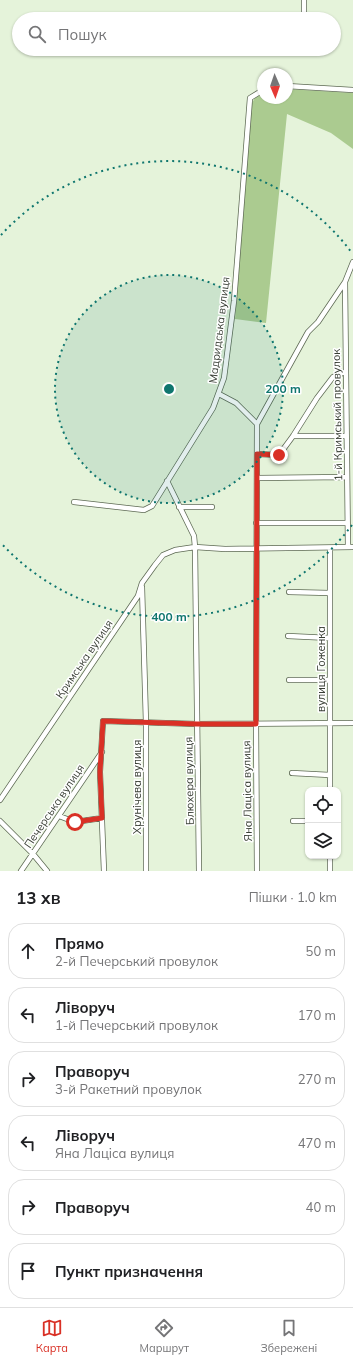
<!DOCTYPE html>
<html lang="uk">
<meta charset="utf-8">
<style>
body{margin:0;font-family:Mulish,sans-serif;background:#f2f2f2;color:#202124}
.controls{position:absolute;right:12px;bottom:12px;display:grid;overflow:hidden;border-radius:8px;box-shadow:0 1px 3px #0004}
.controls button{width:36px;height:36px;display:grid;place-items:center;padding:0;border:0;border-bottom:1px solid #e0e0e0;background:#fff;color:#202124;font:20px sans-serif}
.compass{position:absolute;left:257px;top:68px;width:36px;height:36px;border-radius:50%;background:#fff;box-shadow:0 1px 3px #0004;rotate:178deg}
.stop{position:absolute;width:12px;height:12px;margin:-9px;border:3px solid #d93025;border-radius:50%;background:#fff}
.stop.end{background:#d93025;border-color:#fff;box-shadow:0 1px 4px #0008}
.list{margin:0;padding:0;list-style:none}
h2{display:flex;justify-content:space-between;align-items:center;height:52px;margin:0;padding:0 16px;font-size:17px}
h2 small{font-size:13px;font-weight:400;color:#757577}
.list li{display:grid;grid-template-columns:26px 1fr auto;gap:12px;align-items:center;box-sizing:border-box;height:56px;margin:0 8px 8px;padding:0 8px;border:1px solid #e0e0e0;border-radius:16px}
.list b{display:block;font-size:15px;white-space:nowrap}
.list p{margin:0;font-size:13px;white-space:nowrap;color:#757577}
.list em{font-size:13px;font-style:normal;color:#757577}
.icon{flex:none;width:22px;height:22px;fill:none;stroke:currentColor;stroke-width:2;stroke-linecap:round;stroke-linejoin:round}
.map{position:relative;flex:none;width:353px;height:871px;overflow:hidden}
.search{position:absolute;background:#fff;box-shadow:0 1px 3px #0004;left:12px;right:12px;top:12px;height:44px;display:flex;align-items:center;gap:10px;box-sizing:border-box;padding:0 14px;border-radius:22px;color:#757577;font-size:15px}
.sheet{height:436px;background:#fff}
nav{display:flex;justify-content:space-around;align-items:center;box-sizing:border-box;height:56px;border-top:1px solid #e0e0e0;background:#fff;font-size:11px;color:#757577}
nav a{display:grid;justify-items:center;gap:2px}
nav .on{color:#d93025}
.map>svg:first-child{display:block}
</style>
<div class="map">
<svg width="353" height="871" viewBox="0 0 353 871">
<rect width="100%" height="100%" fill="#e5f3da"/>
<!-- green -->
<path fill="#abcb90" d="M287,89l66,4v56l-22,-16 -44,-19 -21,209 -31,-4 17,-216 4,-7 7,-3v5h24z"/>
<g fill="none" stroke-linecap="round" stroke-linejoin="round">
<defs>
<path id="minor" d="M304,19v-19
M287,86l66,4
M345,282l3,265
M219,394l17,9 21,21 -1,300 1,147
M257,424l51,-92 10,-10 27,-40 8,-20
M293,436h53
M257,454l22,1 14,-19 24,-38 16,-21 12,-5
M257,478l89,-1
M167,481l27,55 1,11 4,324
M74,502l70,8 8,-4 61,-98 11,-30 10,-77 16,-203 13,-8
M179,507h33
M256,523h91
M330,549v241
M142,587l4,136v148
M289,592l41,1
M288,636l42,2
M289,680h41
M292,773l38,2
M0,800l138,-204 4,-13 13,-18 8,-10 12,-5 20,-3 30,2 128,-2
M59,816l16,6 27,-4
M0,821l33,33 14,17
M293,821h15
M330,856v15
M21,871l81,-119
M104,871l-4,-99 3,-51 94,3 156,-1"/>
</defs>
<!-- minor casing -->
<use href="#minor" stroke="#5e6a54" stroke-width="6"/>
<!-- minor -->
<use href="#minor" stroke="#fff" stroke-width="4.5"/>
</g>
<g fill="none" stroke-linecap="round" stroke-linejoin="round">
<!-- route -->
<path stroke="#d93025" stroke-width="5" d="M75,822l27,-4 -2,-46 3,-51 94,3h59l1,-270 22,1"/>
</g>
<!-- distance rings -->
<circle cx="169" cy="389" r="114" fill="#0f766e" fill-opacity=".12"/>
<g fill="none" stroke="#0f766e" stroke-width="2" stroke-dasharray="2 4">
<circle cx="169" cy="389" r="114"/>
<path d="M352 525A228 228 0 0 1 1 543M1 235A228 228 0 0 1 352 253"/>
</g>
<g text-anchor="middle" stroke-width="3" stroke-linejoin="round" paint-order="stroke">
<!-- street labels -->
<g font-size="11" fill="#383e34" stroke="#fff">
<text transform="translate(219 330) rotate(-83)" y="4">Мадридська вулиця</text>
<text transform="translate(337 415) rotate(-91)" y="4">1-й Кримський провулок</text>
<text transform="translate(84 659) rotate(-56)" y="4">Кримська вулиця</text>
<text transform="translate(321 669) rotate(-90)" y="4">вулиця Гоженка</text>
<text transform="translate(189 781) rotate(-91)" y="4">Блюхера вулиця</text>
<text transform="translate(137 787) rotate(-90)" y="4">Хрунічева вулиця</text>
<text transform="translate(247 791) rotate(-91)" y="4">Яна Лаціса вулиця</text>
<text transform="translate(54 806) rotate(-56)" y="4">Печерська вулиця</text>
</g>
</g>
<circle cx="169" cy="389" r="6" fill="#0f766e" stroke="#fff" stroke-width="2"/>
<g font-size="12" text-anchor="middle" font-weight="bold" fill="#0f766e" stroke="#fff" stroke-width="3" stroke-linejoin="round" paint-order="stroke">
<text x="283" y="393">200 m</text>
<text x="169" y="621">400 m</text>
</g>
</svg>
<div class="controls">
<button><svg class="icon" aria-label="locate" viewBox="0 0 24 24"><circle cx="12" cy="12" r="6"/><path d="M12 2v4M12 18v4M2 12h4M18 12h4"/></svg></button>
<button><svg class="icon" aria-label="layers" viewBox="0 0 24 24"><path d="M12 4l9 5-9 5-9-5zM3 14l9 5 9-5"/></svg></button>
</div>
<svg class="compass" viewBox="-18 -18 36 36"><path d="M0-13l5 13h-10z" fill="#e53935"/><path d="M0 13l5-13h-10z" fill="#757577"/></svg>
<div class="stop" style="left:75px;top:822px"></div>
<div class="stop end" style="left:279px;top:455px"></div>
<div class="search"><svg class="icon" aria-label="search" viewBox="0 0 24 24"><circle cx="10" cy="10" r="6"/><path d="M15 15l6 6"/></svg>Пошук</div>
</div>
<section class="sheet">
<h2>13 хв<small>Пішки · 1.0 km</small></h2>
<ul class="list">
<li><svg class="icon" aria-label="ahead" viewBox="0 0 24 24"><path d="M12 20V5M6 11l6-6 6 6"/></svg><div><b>Прямо</b><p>2-й Печерський провулок</p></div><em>50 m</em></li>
<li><svg class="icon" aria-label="left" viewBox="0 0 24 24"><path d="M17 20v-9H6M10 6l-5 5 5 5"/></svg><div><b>Ліворуч</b><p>1-й Печерський провулок</p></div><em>170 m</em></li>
<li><svg class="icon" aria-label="right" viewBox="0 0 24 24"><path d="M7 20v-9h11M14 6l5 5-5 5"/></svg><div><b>Праворуч</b><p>3-й Ракетний провулок</p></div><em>270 m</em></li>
<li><svg class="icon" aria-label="left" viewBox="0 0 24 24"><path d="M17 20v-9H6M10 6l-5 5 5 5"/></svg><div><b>Ліворуч</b><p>Яна Лаціса вулиця</p></div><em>470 m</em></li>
<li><svg class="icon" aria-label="right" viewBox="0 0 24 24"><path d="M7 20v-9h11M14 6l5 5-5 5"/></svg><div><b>Праворуч</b></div><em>40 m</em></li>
<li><svg class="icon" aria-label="arrive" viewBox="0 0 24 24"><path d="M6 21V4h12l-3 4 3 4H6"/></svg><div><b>Пункт призначення</b></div></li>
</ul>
</section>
<nav>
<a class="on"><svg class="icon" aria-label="map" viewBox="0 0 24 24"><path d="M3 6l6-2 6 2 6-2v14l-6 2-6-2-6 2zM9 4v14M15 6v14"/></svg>Карта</a>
<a><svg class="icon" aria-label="directions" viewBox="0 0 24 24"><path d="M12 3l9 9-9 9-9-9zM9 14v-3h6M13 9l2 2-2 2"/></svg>Маршрут</a>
<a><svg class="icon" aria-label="saved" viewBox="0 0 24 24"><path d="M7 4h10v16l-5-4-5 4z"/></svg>Збережені</a>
</nav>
